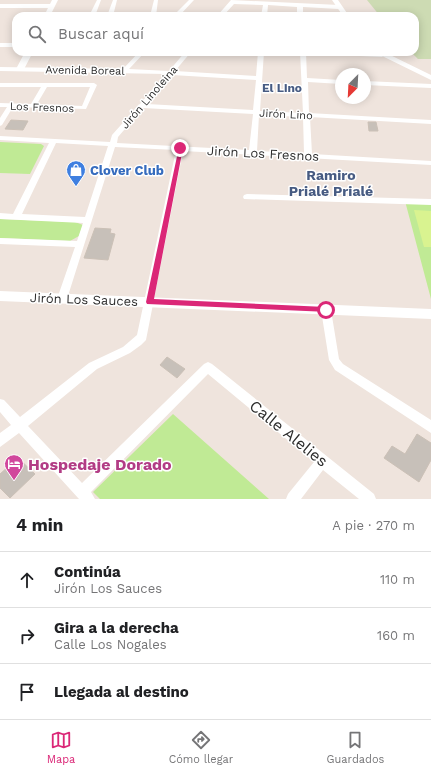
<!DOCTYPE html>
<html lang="es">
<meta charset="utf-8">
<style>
body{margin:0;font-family:"Work Sans",sans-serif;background:#f2f2f2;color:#202124}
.compass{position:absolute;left:335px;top:68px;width:36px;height:36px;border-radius:50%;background:#fff;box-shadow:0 2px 10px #0003;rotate:204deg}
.stop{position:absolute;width:12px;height:12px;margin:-9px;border:3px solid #db2777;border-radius:50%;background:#fff}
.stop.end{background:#db2777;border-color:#fff;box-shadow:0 1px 4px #0008}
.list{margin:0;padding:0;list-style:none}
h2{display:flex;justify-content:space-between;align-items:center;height:52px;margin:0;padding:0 16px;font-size:17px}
h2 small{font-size:13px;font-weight:400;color:#757577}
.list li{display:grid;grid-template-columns:26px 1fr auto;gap:12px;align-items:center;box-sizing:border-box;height:56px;padding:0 16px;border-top:1px solid #e0e0e0}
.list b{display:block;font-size:15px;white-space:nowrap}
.list p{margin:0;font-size:13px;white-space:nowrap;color:#757577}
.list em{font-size:13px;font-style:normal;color:#757577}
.icon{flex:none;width:22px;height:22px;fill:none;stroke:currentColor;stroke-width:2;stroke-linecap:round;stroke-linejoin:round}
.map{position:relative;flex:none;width:431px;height:499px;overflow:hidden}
.search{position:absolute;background:#fff;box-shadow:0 2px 10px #0003;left:12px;right:12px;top:12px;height:44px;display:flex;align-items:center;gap:10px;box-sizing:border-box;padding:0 14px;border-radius:12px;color:#757577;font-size:15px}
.sheet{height:220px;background:#fff}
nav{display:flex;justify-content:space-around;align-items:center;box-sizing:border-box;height:56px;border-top:1px solid #e0e0e0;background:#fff;font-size:11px;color:#757577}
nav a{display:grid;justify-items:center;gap:2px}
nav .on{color:#db2777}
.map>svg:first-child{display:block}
</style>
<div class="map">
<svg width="431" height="499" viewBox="0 0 431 499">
<rect width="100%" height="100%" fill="#efe4dd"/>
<!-- green -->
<path fill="#c0ea95" d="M0,142l41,2 3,2 -14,28 -30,-1z
M405,201l26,1v97z
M0,219l75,3 8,3 -4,11 -9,5 -70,-3z
M173,414l96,85h-169l-7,-7z"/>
<!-- cemetery -->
<path fill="#cddbb3" d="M367,0h64v59h-13l-7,-7h4v-36h-35z"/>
<!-- pitch -->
<path fill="#d9f390" d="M414,210l17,1v36h-7z"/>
<!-- building -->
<path fill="#c7c0b9" stroke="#cbc0b6" d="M11,120l17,1 -5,9 -18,-1z
M368,122h8l2,9h-9z
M95,228l16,1 -1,4 5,1 -7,26 -24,-2z
M167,357l18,12 -8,9 -17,-13z
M417,434l14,9v17l-12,22 -35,-24 8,-12 13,8z
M18,458l17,16 -25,24 -10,-10v-14z"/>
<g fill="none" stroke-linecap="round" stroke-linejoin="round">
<!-- minor -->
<path fill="#fff" fill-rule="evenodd" d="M97,0h4l-6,16h-6z
M113,0h4l-4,16h-6z
M154,0h4l-2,16h-6z
M189,0h5l-15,16h-6z
M231,0l108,5 3,2 -3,2 -36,-2v9h-6v-9l-29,-2 -1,11h-6l2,-11 -29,-1 -11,12h-6z
M0,4h51l3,2 -3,2h-51z
M0,43h16v4h-16z
M139,52h6l-16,17 40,2 16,-19h6l-16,19 81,5 2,-24h6l-4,59 43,2 -3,-61h6l1,26 34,2v4l-33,-2 1,31 122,7v4l-121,-7 2,37 119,7v4l-248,-14 -37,189 -5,5 -11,8 -33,16 -69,57 54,57 122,-119 4,-2 4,2 162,130 2,5h-17l-36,-29 -22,29h-15l2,-5 26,-32 -106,-88 -117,118 4,7h-16l-60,-66 -19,14v-14l11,-8 -11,-13v-13l4,1 16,17 69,-54 34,-16 14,-12 39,-185 -61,-3 -48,152 -2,3h-6l-2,-3 18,-52 -75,-3v-6l77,3 6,-18 -83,-4v-6l13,1 36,-71 -49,-3v-4l110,6 2,-7 25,-28 1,-2 2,-1 26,-30 -166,-3v-4l123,2zM172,75l84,5 -3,30 -106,-6zM143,108l110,6 -4,36 -132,-7 1,-6zM259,115l44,2 1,36 -47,-2zM56,143l52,3 -23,71 -63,-3z
M313,52l69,1 3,2 -3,2 -66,-3z
M365,81l66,3v4l-66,-3z
M0,83h94l3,2 -11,24 -73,-2 -11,18 -2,1v-8l7,-11h-7v-4l31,1 10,-17h-41zM47,87h43l-8,19 -45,-2z
M247,194l184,5v6l-187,-6 -1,-2 1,-2z
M326,306l4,1 1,3 8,49 4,5 88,56v13l-96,-63 -6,-10 -8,-50 1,-3z"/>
<!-- tertiary -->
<path fill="#fff" fill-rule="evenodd" d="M52,0h6l-8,16h-6z
M332,0h6l11,16h-6z
M25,52h8l-10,19h-6l-1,-2z
M374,52h10l47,23v5z
M0,291l431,18v10l-431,-18z"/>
</g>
<!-- route -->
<path fill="#db2777" d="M179,147l4,1 -29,151 172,8 4,3 -1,2 -182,-8 -1,-2z"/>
<!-- icons -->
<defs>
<symbol id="shop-pin" viewBox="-11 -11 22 30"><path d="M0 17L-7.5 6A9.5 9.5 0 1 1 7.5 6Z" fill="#3f7fe0" stroke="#fff"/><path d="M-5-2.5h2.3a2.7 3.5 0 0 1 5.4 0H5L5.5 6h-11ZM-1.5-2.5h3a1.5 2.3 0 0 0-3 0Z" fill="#fff"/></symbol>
<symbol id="hotel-pin" viewBox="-11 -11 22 30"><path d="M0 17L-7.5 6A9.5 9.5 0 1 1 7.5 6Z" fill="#d1479c" stroke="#fff"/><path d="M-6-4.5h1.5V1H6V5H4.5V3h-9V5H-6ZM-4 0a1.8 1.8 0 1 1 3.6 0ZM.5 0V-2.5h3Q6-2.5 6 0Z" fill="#fff"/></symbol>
</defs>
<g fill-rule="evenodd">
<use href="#shop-pin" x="65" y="159" width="22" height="30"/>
<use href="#hotel-pin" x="3" y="453" width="22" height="30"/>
</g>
<g text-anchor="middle" stroke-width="3" stroke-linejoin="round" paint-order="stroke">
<!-- far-street labels -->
<g font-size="11" fill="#2c2c2c" stroke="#fff">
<text transform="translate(85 70) rotate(1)" y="4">Avenida Boreal</text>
<text transform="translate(149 97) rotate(-49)" y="4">Jirón Linoleina</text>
<text transform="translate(42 107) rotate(2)" y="4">Los Fresnos</text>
<text transform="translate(286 114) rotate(3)" y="4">Jirón Lino</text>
</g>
<!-- far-neighbourhood labels -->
<g font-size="12" font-weight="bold" fill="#475b82" stroke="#fff">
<text x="282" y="92">El Lino</text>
</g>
<!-- street labels -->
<g font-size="13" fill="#2c2c2c" stroke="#fff">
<text transform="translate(263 153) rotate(3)" y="5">Jirón Los Fresnos</text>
<text transform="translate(84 299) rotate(2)" y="5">Jirón Los Sauces</text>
</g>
<!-- shop labels -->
<g font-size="13" font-weight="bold" fill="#366cbe" stroke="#fff" text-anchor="start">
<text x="90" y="175">Clover Club</text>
</g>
<!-- neighbourhood labels -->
<g font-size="14" font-weight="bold" fill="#475b82" stroke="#fff">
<text x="331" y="180">Ramiro<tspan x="331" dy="16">Prialé Prialé</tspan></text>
</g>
<!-- near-street labels -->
<g font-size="16" fill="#2c2c2c" stroke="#fff">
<text transform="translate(289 433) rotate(39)" y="6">Calle Alelies</text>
</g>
<!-- near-hotel labels -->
<g font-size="16" font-weight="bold" fill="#b23c85" stroke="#fff" text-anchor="start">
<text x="28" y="470">Hospedaje Dorado</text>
</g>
</g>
</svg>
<svg class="compass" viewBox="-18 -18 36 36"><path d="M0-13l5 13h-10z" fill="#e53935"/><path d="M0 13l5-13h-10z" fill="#757577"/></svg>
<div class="stop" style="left:326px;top:310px"></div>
<div class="stop end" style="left:180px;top:148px"></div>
<div class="search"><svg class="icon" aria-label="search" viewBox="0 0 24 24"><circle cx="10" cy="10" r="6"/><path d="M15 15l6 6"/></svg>Buscar aquí</div>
</div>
<section class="sheet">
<h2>4 min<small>A pie · 270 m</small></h2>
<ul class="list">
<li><svg class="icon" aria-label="ahead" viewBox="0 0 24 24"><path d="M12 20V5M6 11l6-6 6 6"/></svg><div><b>Continúa</b><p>Jirón Los Sauces</p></div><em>110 m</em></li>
<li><svg class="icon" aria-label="right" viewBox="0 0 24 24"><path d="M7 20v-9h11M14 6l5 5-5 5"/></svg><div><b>Gira a la derecha</b><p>Calle Los Nogales</p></div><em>160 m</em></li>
<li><svg class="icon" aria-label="arrive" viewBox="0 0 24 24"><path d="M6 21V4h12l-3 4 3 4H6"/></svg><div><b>Llegada al destino</b></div></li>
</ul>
</section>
<nav>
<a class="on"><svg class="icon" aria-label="map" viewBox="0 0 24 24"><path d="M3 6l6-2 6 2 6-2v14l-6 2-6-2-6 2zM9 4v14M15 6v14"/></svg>Mapa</a>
<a><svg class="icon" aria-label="directions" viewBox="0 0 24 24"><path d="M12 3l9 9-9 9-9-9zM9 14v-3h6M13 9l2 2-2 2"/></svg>Cómo llegar</a>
<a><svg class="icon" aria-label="saved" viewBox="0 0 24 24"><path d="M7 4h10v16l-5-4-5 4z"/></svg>Guardados</a>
</nav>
